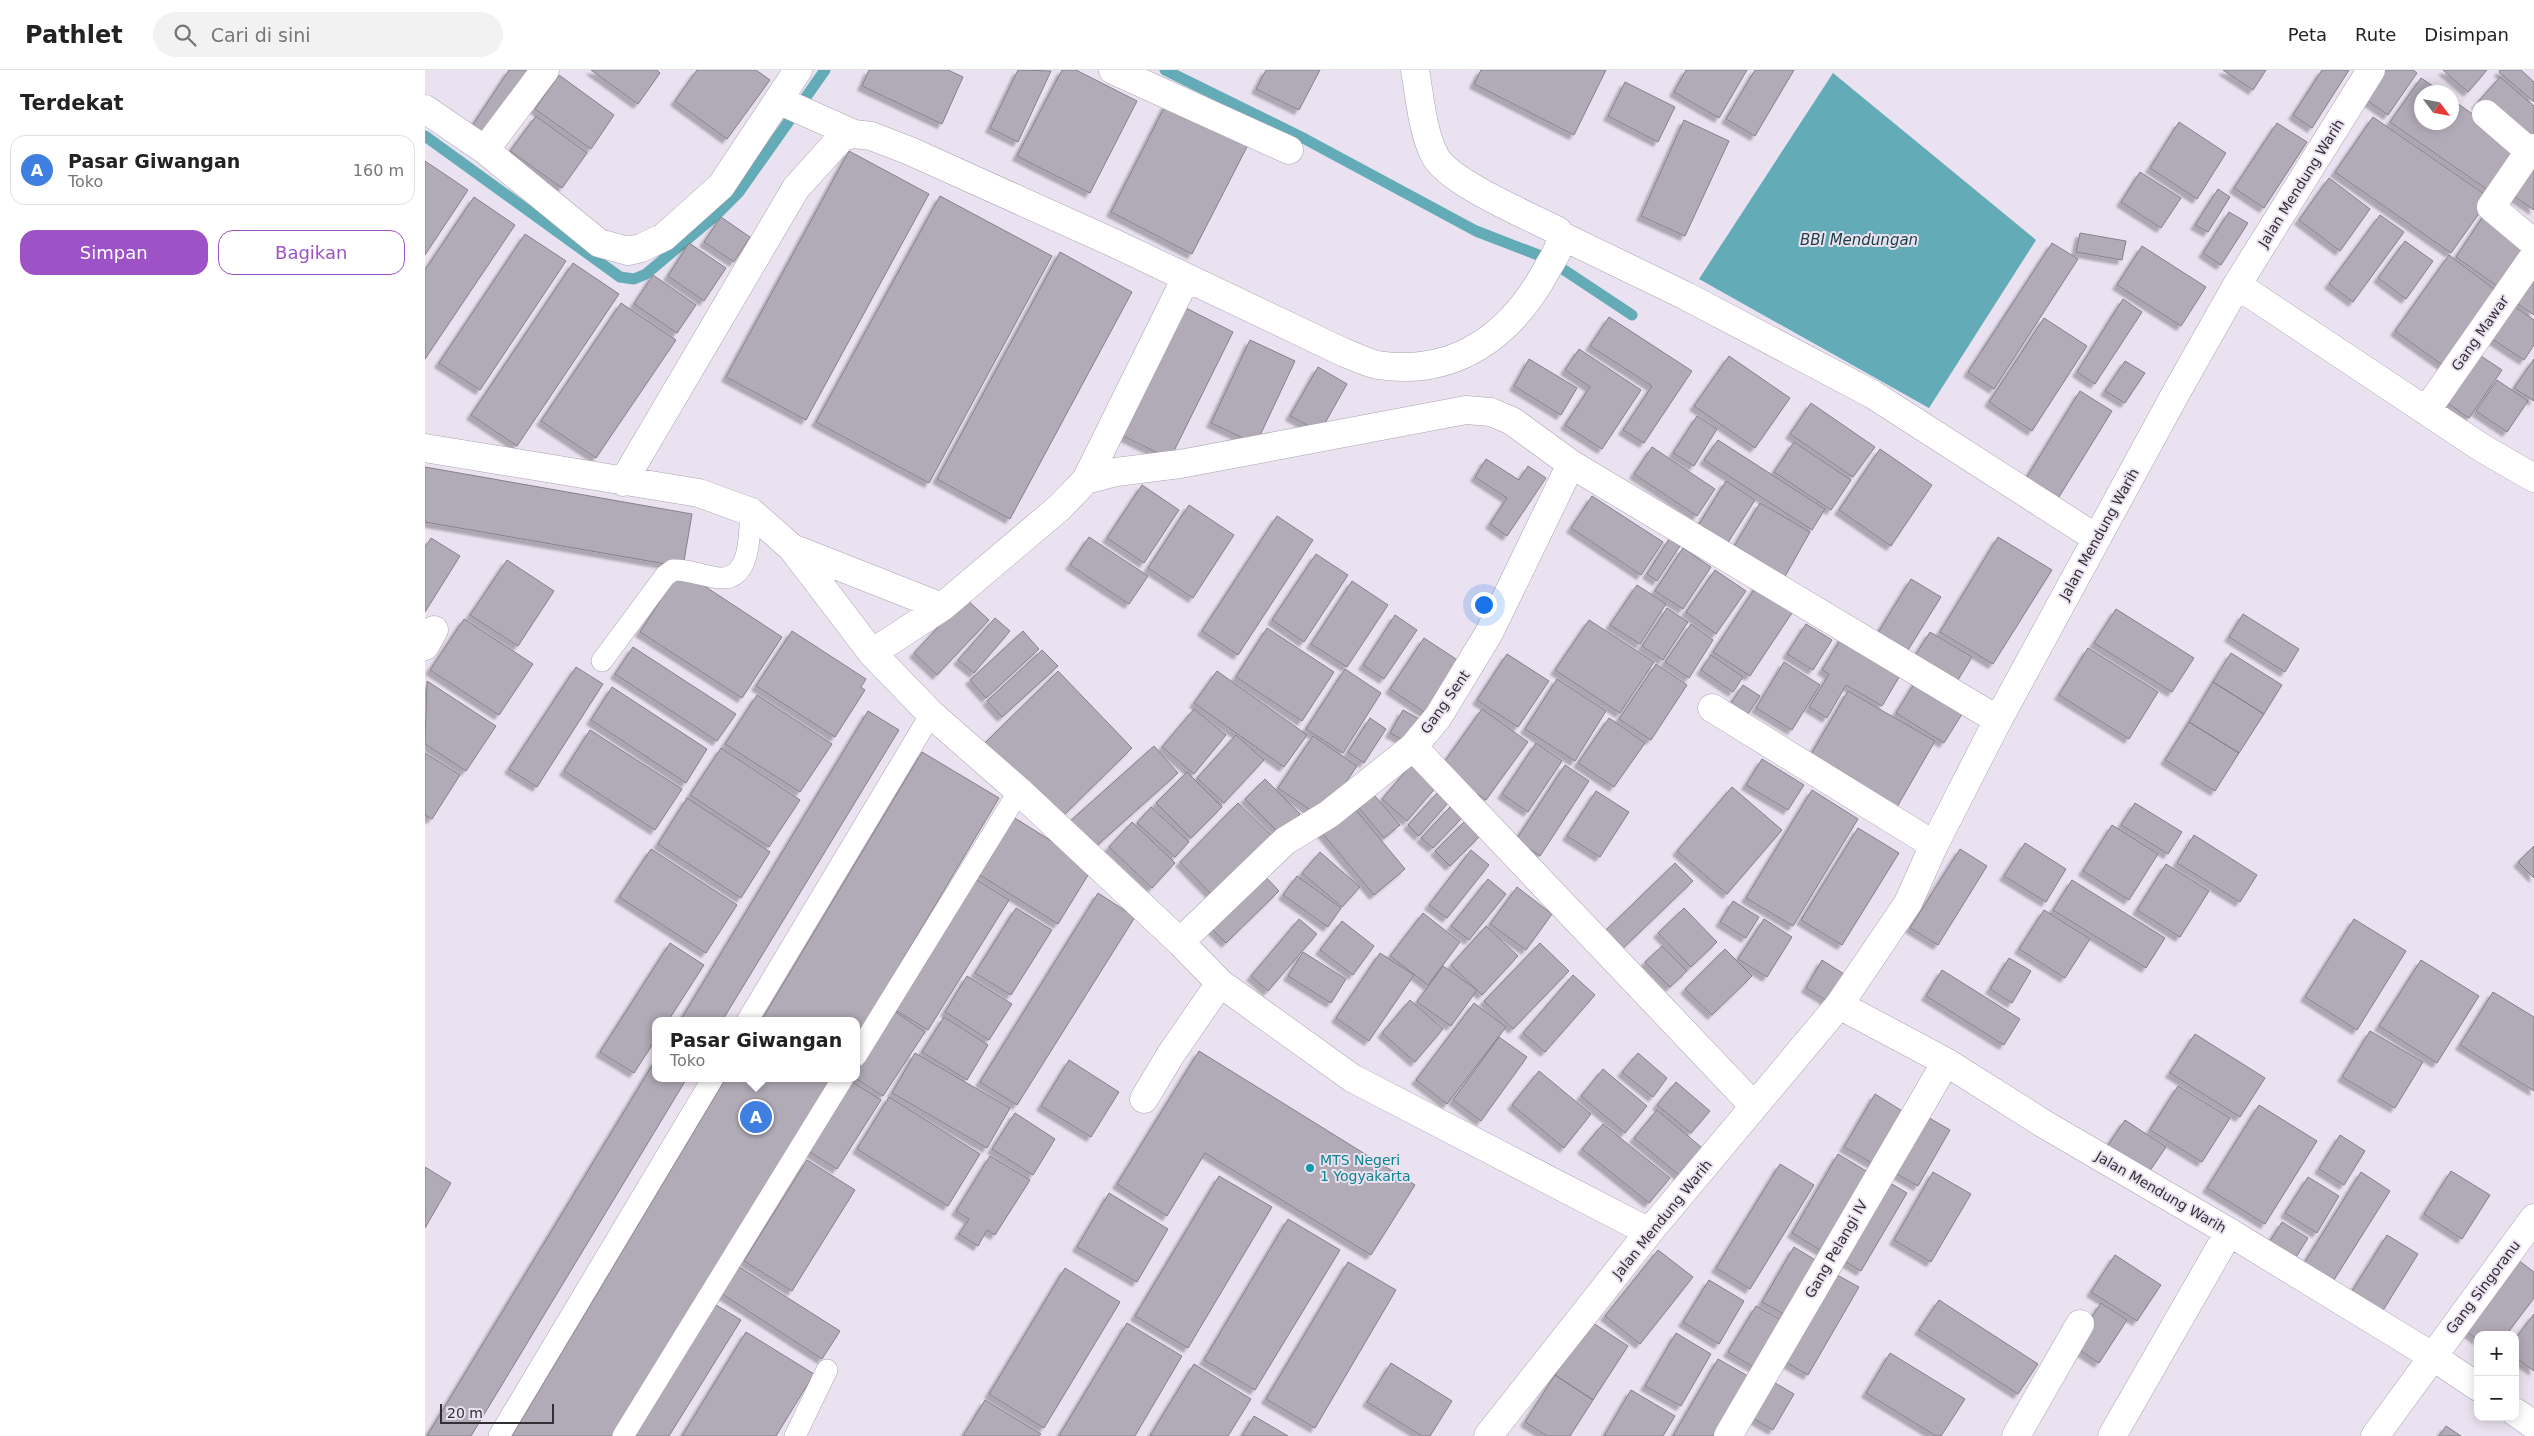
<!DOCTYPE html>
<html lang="id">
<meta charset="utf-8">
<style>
body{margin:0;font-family:"DejaVu Sans",sans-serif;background:#f2f2f2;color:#222}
.controls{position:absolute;right:15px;bottom:15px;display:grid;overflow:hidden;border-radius:10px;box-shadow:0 2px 12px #0003}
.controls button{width:45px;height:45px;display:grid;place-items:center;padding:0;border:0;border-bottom:1px solid #e0e0e0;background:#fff;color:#222;font:25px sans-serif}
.compass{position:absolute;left:1989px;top:15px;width:45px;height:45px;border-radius:50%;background:#fff;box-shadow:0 2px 12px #0003;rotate:122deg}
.scale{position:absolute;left:15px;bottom:12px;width:114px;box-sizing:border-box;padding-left:5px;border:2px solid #322f34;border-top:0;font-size:14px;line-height:18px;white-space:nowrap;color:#322f34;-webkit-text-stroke:4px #eae2f0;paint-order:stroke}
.you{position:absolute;left:1058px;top:534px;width:18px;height:18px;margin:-12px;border:4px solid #fff;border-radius:50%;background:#1a73e8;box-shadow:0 0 0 8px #1a73e833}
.badge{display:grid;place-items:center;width:32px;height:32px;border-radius:50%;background:#9d53c5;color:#fff;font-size:16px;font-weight:700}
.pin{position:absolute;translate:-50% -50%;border:2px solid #fff;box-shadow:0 1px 5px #0006}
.popup{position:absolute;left:227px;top:947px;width:208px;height:65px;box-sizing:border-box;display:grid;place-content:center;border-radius:10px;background:#fff;filter:drop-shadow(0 1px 4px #0005);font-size:16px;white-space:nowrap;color:#767676}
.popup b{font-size:19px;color:#222}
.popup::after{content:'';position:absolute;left:50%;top:100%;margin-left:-10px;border:10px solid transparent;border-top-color:#fff}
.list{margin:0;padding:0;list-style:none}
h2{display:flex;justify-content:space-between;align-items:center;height:65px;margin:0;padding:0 20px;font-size:21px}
h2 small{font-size:16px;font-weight:400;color:#767676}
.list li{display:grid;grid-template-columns:32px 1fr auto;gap:15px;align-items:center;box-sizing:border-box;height:70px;margin:0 10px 10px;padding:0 10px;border:1px solid #e0e0e0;border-radius:15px}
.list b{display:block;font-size:19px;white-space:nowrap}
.list p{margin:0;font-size:16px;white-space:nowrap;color:#767676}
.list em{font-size:16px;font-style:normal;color:#767676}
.actions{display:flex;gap:10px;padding:15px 20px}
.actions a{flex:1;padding:11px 0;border:1px solid #9d53c5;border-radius:15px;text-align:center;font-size:18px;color:#9d53c5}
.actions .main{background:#9d53c5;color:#fff}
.icon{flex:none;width:28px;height:28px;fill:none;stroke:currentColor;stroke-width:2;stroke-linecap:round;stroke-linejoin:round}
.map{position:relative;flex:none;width:2109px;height:1366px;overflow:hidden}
header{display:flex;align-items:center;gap:30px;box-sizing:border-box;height:70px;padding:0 25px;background:#fff;border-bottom:1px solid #e0e0e0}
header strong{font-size:24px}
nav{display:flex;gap:28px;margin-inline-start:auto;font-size:18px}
.search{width:350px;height:45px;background:#f2f2f2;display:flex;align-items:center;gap:12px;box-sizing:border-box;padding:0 18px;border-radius:28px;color:#767676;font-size:19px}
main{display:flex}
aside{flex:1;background:#fff}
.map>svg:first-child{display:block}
</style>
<header>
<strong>Pathlet</strong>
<div class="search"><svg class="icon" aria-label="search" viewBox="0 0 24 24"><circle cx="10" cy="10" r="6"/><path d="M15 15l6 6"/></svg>Cari di sini</div>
<nav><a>Peta</a><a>Rute</a><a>Disimpan</a></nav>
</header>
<main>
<aside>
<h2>Terdekat<small></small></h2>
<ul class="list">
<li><span class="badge" style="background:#3f7fe0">A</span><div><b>Pasar Giwangan</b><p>Toko</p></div><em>160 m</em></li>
</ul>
<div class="actions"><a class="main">Simpan</a><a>Bagikan</a></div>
</aside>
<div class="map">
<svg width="2109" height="1366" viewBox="0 0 2109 1366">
<defs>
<filter id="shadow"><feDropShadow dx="-4.5" dy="4.5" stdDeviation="1" flood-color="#0004"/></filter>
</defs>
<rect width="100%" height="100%" fill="#eae2f0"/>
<!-- water -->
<path fill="#62abb7" d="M1408,3l203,167 -107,168 -230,-129z"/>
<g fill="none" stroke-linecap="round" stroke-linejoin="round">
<!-- stream -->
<path stroke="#62abb7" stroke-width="11" d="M740,0l140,69 171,92 70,27 86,57
M0,66l195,141 14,2 12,-5 69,-58 24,-24 86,-122"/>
</g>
<!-- building -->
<path fill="#b1aab7" stroke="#86808c" filter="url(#shadow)" d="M84,0h29l-46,69 -20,-13z
M166,0h66l3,3 -22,31z
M272,0h59l14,10 -43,59 -52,-38z
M444,0h79l15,7 -21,47 -80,-38z
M593,0l33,1 -33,71 -28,-14z
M637,0h14l61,31 -47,92 -73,-37z
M841,0h54l-21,40 -43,-21z
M1056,0h125l-32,65 -100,-51z
M1261,0h61l-28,48 -45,-26z
M1330,0h39l-39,66 -29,-17z
M1798,0h43l-13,20z
M1897,0h27l-37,58 -19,-13z
M1961,0h27l4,3 -29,42 -23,-16z
M2018,0h44l-19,22z
M2075,0h21l13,12v20l-35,-30z
M134,5l55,40 -23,34 -56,-40z
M2075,7l34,29v39l-48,-31 -10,-10z
M1996,8l21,14h-21v30h30v-23l75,52 -31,44 -105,-73z
M1200,12l50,25 -17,35 -50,-26z
M741,34l82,41 -56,109 -81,-42z
M111,46l51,37 -25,35 -52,-37z
M1948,47l117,81 -39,55 -116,-81z
M1259,50l45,21 -44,95 -44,-20z
M1754,52l47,31 -29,46 -47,-31z
M1852,53l30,19 -43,66 -30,-20z
M424,81l80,43 -123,226 -80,-43z
M0,91l43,29 -43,65z
M2109,95v45l-29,-20z
M1715,102l41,26 -20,30 -40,-26z
M1904,108l41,31 -30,42 -41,-31z
M1793,119l12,8 -22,35 -13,-7z
M515,126l112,60 -123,227 -113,-61z
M49,127l41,28 -90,134v-89z
M1804,142l19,11 -27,42 -18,-12z
M2061,142l48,34 -30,45 -48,-34z
M1955,145l24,17 -51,70 -24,-18z
M296,147l29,20 -16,25 -30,-20z
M1655,163l46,8 -4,19 -46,-8z
M100,164l41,27 -86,129 -41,-27z
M1980,171l28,20 -27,38 -28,-21z
M264,173l37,25 -22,33 -36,-25z
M1627,173l26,16 -84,130 -26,-17z
M1717,176l64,41 -25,39 -64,-41z
M635,182l72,40 -122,227 -73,-40z
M2024,185l53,40 -54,74 -53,-38z
M148,193l46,31 -102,152 -46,-31z
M228,205l43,30 -19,28 -43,-29z
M2109,206v39l-22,-15z
M1698,229l19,13 -47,72 -18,-12z
M2083,232l26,18v25l-10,15 -38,-25z
M196,233l55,37 -80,118 -55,-37z
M759,237l49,25 -63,127 -49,-24z
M1184,247l83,54 -48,72 -21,-13 29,-44 -62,-40z
M1619,248l43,28 -55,85 -43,-29z
M825,270l45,21 -39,83 -45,-21z
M1154,279l62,41 -39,59 -37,-24 25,-38 -25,-17z
M2050,282l27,18 -33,48 -26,-18z
M1304,286l61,42 -35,50 -61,-42z
M1104,289l48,29 -16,27 -47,-29z
M2109,289v42l-20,-13z
M1700,291l20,12 -20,30 -20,-12z
M893,297l29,17 -27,48 -30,-16z
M2072,310l31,21 -21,31 -31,-21z
M1655,321l32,20 -58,94 -32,-20z
M1386,333l64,44 -22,30 -63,-43z
M1272,346l20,13 -23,37 -21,-13z
M1293,370l107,69 -13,21 -108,-70z
M1369,372l57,38 -20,30 -57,-38z
M1227,377l63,42 -18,27 -63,-42z
M1455,379l52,36 -41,61 -52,-36z
M1061,389l33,21 9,-14 18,12 -39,58 -17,-12 17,-26 -32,-21z
M0,397l267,47 -9,53 -258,-45z
M1301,411l29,19 -28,44 -29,-18z
M717,415l37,25 -35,53 -37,-25z
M1167,426l71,46 -22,33 -70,-47z
M1335,433l50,29 -27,48 -51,-30z
M764,435l45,30 -41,63 -45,-30z
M852,446l36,24 -75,115 -36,-24z
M664,467l59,39 -19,28 -59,-39z
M1573,467l54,33 -59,94 -53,-32z
M6,468l29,18 -35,56v-64z
M1244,469l11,7 -23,35 -10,-7z
M1258,478l28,19 -28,42 -28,-18z
M891,484l32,21 -44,67 -32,-22z
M82,490l47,31 -36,55 -48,-31z
M255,500l102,67 -40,61 -102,-66z
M1290,500l31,21 -30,43 -30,-22z
M1486,509l30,18 -36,58 -29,-19z
M927,511l36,24 -41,62 -36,-23z
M1334,512l37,25 -46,69 -37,-24z
M1212,515l29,19 -26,40 -30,-19z
M540,528l24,22 -52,55 -23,-22z
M1242,538l21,14 -25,38 -21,-14z
M1691,539l78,49 -22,34 -78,-49z
M1818,544l56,35 -14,23 -56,-35z
M970,545l22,15 -33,49 -21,-14z
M570,548l15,13 -36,42 -16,-13z
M39,549l69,45 -34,51 -69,-45z
M1164,550l65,42 -34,51 -65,-43z
M1266,554l22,16 -24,38 -24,-16z
M1381,554l26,16 -19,30 -26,-16z
M842,558l67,44 -32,49 -66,-44z
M367,561l74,48 -5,8 4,3 -30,47 -79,-51z
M598,561l16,18 -53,49 -16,-18z
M1420,562l60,35 -23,39 -36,-21 -19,33 -18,-11 20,-33 -7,-4z
M1505,562l42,25 -17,28 -42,-26z
M999,568l38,25 -35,51 -37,-25z
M208,577l103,67 -19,27 -102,-67z
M1663,578l70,44 -29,47 -70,-44z
M617,580l16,16 -56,51 -15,-16z
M1806,583l51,32 -18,29 -51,-32z
M1082,584l42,27 -31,46 -41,-27z
M1286,585l32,22 -10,15 -32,-22z
M1359,592l36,23 -28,45 -36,-22z
M1231,594l31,21 -36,55 -32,-21z
M151,597l27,17 -66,103 -28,-18z
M920,599l36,24 -38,60 -37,-24z
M633,601l74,77 -73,72 -75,-76z
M792,601l90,64 -23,32 -90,-64z
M1494,606l48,30 -23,37 -48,-30z
M1132,609l49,32 -31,50 -50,-32z
M2,611l69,45 -30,45 -41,-27z
M1788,612l51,32 -25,39 -50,-31z
M1318,615l17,11 -16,24 -17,-11z
M187,617l95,62 -21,34 -95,-63z
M1423,621l87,50 -38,66 -87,-51z
M332,625l75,49 -32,48 -75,-48z
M769,639l32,26 -32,39 -32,-27z
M1057,639l46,33 -42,58 -46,-32z
M978,640l20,11 -14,22 -19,-10z
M443,641l31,19 -177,291h-42z
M945,648l16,11 -22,34 -16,-11z
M1184,648l36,25 -31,44 -36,-24z
M1764,652l50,31 -24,38 -50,-31z
M165,660l92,59 -27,41 -91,-59z
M811,665l28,25 -40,43 -27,-25z
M888,666l44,30 -35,52 -44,-30z
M1111,673l26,18 -34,51 -26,-18z
M729,676l24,27 -85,76 -24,-27z
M296,678l79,52 -31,47 -79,-52z
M497,682l77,46 -143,240v-17h-95z
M0,683l35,22 -28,44 -7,-4z
M1337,689l42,26 -16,25 -42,-25z
M986,695l26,21 -30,35 -25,-22z
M1140,695l24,16 -49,75 -24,-16z
M762,702l35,35 -31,31 -35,-35z
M840,709l35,35 -20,20 -35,-35z
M1307,717l50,43 -55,64 -50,-43z
M944,719l31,36 -16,13 -30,-36z
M1387,720l46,29 -65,107 -47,-28z
M1171,721l33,21 -29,45 -33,-21z
M1012,723l11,10 -29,33 -11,-11z
M262,728l83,54 -29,46 -83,-54z
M813,733l35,34 -59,60 -34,-35z
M1710,733l47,29 -14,22 -47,-29z
M926,734l54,65 -31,26 -55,-66z
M726,737l38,35 -14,15 -38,-34z
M1025,737l12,11 -29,30 -12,-10z
M585,745l83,52 -35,57 -83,-52z
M1040,751l15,15 -30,30 -15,-15z
M707,752l43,41 -23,25 -43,-41z
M1687,755l46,29 -29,46 -46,-29z
M1433,758l41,25 -57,92 -41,-25z
M1769,765l63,40 -17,27 -63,-39z
M1600,773l41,26 -20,33 -42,-26z
M2109,776v32l-16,-16z
M226,779l86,56 -31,48 -87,-56z
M1535,779l27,17 -49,79 -28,-17z
M1046,780l18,15 -42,53 -18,-13z
M895,782l40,35 -18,20 -40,-34z
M1250,793l18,18 -75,72 -17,-18z
M1741,794l43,27 -29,46 -43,-27z
M838,804l16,17 -53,52 -17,-17z
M872,806l44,32 -13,19 -45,-32z
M547,807l37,23 -81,130 -38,-23z
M1063,809l18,15 -37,46 -18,-14z
M1647,810l93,58 -19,30 -93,-58z
M1092,817l35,27 -26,36 -36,-26z
M673,823l37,24 -118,188 -37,-23z
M1308,831l26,16 -13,21 -26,-16z
M591,838l36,22 -41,65 -36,-22z
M1259,838l33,34 -26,25 -33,-34z
M1619,840l46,29 -25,39 -46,-29z
M998,843l37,29 -32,43 -38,-29z
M874,849l18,15 -49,57 -17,-15z
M1339,849l28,18 -25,40 -29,-18z
M1929,849l52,32 -49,79 -52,-33z
M917,851l32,25 -21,29 -33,-25z
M1061,856l32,30 -36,39 -31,-30z
M245,873l34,22 -36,56h-12v18l-22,34 -34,-21z
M1115,873l29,28 -56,58 -29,-28z
M1237,876l25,25 -17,16 -25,-25z
M1300,879l27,27 -40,39 -27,-26z
M878,882l43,27 -15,24 -43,-27z
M955,883l34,22 -45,66 -33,-23z
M1584,888l22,13 -19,32 -22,-14z
M1397,890l22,14 -17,27 -21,-13z
M1996,890l58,36 -42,67 -58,-37z
M1018,896l34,24 -26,36 -34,-24z
M1517,900l78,49 -16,26 -78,-49z
M1148,905l22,20 -50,57 -22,-19z
M542,906l45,28 -23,36 -44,-28z
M2068,922l41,25v74l-74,-46z
M985,930l33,29 -28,33 -33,-29z
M1049,933l32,24 -59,77 -31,-24z
M468,940l32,22 -42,64 -28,-18 1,-10z
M519,947l44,28 -21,35 -45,-28z
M1945,961l53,31 -28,46 -53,-31z
M1770,964l70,44 -25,39 -70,-44z
M1074,967l28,20 -46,64 -28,-21z
M774,981l216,134 -44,70 -166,-102 -38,63 -50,-32z
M490,983l95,55 -23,40 -95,-55z
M1213,983l29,25 -14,19 -31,-25z
M231,989v19h31l-216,358h-44z
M644,990l50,32 -28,45 -50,-31z
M1178,999l44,37 -22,27 -44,-37z
M1114,1001l52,43 -27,34 -52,-43z
M301,1008h106l-214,358h-106z
M424,1010l32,20 -44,69 -32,-20z
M1251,1012l34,29 -19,22 -34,-28z
M1753,1016l52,32 -28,44 -52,-32z
M1450,1024l32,20 -30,52 -33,-19z
M464,1027l91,57 -32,52 -91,-57z
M1834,1035l58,36 -52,83 -58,-36z
M1232,1040l50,42 -22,28 -51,-42z
M1494,1042l31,18 -32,56 -32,-18z
M590,1043l40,26 -22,36 -41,-26z
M1700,1050l41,27 -23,34 -41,-27z
M1178,1054l67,54 -21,25 -67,-54z
M1915,1065l25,16 -21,34 -25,-16z
M1413,1084l33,20 -46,79 -33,-20z
M565,1086l40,24 -35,55 -8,-5 -9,16 -19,-12 10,-15 -13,-8z
M382,1090l48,30 -63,101 -48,-30z
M1355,1094l34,21 -64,104 -34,-21z
M0,1097l26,16 -26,45z
M2026,1101l39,24 -28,44 -38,-25z
M1508,1102l38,22 -40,68 -37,-22z
M1936,1102l29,19 -58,92 -29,-18z
M794,1106l53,31 -84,141 -53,-32z
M1455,1107l27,16 -46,78 -27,-16z
M1883,1107l31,19 -22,37 -32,-20z
M684,1123l59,36 -31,53 -60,-35z
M863,1149l52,31 -85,140 -51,-30z
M1857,1152l26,16 -15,24 -26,-16z
M1962,1165l31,19 -36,58 -31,-19z
M1369,1177l28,17 -31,54 -29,-16z
M1233,1180l35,27 -53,67 -35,-28z
M1690,1185l46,30 -24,36 -46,-29z
M2093,1190l16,12v26l-28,37h-28v5l-13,-10z
M923,1192l48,28 -81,138 -49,-29z
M314,1197l101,64 -18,28 -100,-65z
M640,1198l55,34 -76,126 -55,-34z
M1401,1199l33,18 -51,88 -33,-19z
M1284,1210l35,21 -25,43 -36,-22z
M1514,1230l99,64 -20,30 -99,-64z
M286,1232l30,18 -72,116h-41z
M1676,1233l26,17 -28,43 -26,-17z
M1331,1236l27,15 -28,47 -27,-16z
M2109,1244v57l-19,-14v-18z
M1165,1251l38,25 -35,54 -38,-25z
M702,1253l55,33 -47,80h-76z
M321,1262l68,42 -38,62h-94z
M1251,1263l35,21 -30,52 -36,-20z
M1465,1283l75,46 -24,37h-5l-70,-43z
M1293,1289l37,21 -33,56h-49z
M966,1293l61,38 -22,35h-8l-55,-34z
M769,1294l57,35 -23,37h-78z
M1130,1305l38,25 -23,36h-23l-22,-14z
M1340,1307l29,17 -21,36 -29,-17z
M1206,1320l44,26 -12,20h-59z
M560,1330l56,34 -2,2h-76z
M829,1346l34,20h-46z
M2021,1356l15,10h-22z"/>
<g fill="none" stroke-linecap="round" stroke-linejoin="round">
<defs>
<path id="lane" d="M177,591l63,-85 8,-6c17,-1 34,8 50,8 29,-1 26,-47 28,-66
M322,951l184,-307
M431,986l163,-265
M74,1366l214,-358
M198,1366l220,-358
M370,1366l32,-66"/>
<path id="street" d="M688,0l176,80
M353,30l76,34
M0,39l60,41 114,93 29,8 13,-3 23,-11 57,-51 77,-116
M2061,44l44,38
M2109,78l-8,8 -35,51 43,36
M60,80l60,-80
M1135,165l126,61 186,98 224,144
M1812,215l245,163 52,30
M2001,341l108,-155
M0,378l274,45 52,19 41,36 80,105 59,61 88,77 161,151 40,41 132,95 297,154
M661,410l30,-8 64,-8 286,-54 25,2 21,9 59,43 427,256
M198,412l173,-294 46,-51 12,-3 17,2 39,15 206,93 229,109c11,4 22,10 33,12 77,12 134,-30 169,-96 6,-11 18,-25 11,-38 -29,-15 -110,-49 -123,-75 -13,-25 -15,-59 -20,-86
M367,478l150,59
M0,576l9,-16
M447,583l70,-46 118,-100 26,-27 100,-202
M1287,638l222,137
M988,677l341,359
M755,872l105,-101 44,-27 84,-67 25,-30 51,-84 82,-169
M1414,935l107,57 98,62 185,108 203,124 46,31
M719,1029l27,-45 49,-71
M2090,1342l19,13
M1063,1366l161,-204 190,-227 69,-102 26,-58 64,-125 179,-329 60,-106 134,-215
M1303,1366l218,-374
M1591,1366l64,-112
M1687,1366l117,-204
M1950,1366l159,-218"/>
</defs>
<!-- lane casing -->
<use href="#lane" stroke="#aba3b1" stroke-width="22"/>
<!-- street casing -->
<use href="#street" stroke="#aba3b1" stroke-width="29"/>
<!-- lane -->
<use href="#lane" stroke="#fff" stroke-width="21"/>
<!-- street -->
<use href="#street" stroke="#fff" stroke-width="28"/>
</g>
<!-- markers -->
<circle fill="#0f9aa8" stroke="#eae2f0" stroke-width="2" cx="885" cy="1098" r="5"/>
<g text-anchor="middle" stroke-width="4" stroke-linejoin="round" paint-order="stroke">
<!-- street labels -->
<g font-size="14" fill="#322f34" stroke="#eae2f0">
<text transform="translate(1876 113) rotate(-58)" y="5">Jalan Mendung Warih</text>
<text transform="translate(2055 263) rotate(-55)" y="5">Gang Mawar</text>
<text transform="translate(1674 464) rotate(-61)" y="5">Jalan Mendung Warih</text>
<text transform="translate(1020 632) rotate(-55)" y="5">Gang Sent</text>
<text transform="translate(1736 1122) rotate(30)" y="5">Jalan Mendung Warih</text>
<text transform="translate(1237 1149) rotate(-51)" y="5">Jalan Mendung Warih</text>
<text transform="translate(1411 1179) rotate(-60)" y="5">Gang Pelangi IV</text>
<text transform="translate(2058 1217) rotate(-53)" y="5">Gang Singoranu</text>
</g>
<!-- culture labels -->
<g font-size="14" fill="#0d838f" stroke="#eae2f0" text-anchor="start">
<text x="895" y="1095">MTS Negeri<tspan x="895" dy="16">1 Yogyakarta</tspan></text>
</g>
<!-- water labels -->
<g font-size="15" font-style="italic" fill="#1b3e44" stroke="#eae2f0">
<text x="1434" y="175">BBI Mendungan</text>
</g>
</g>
</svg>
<div class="controls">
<button>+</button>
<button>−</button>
</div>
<svg class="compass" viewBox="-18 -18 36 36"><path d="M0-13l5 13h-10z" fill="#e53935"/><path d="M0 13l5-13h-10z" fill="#767676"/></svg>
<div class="scale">20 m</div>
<div class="you"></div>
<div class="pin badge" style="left:331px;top:1047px;background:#3f7fe0">A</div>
<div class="popup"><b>Pasar Giwangan</b>Toko</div>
</div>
</main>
